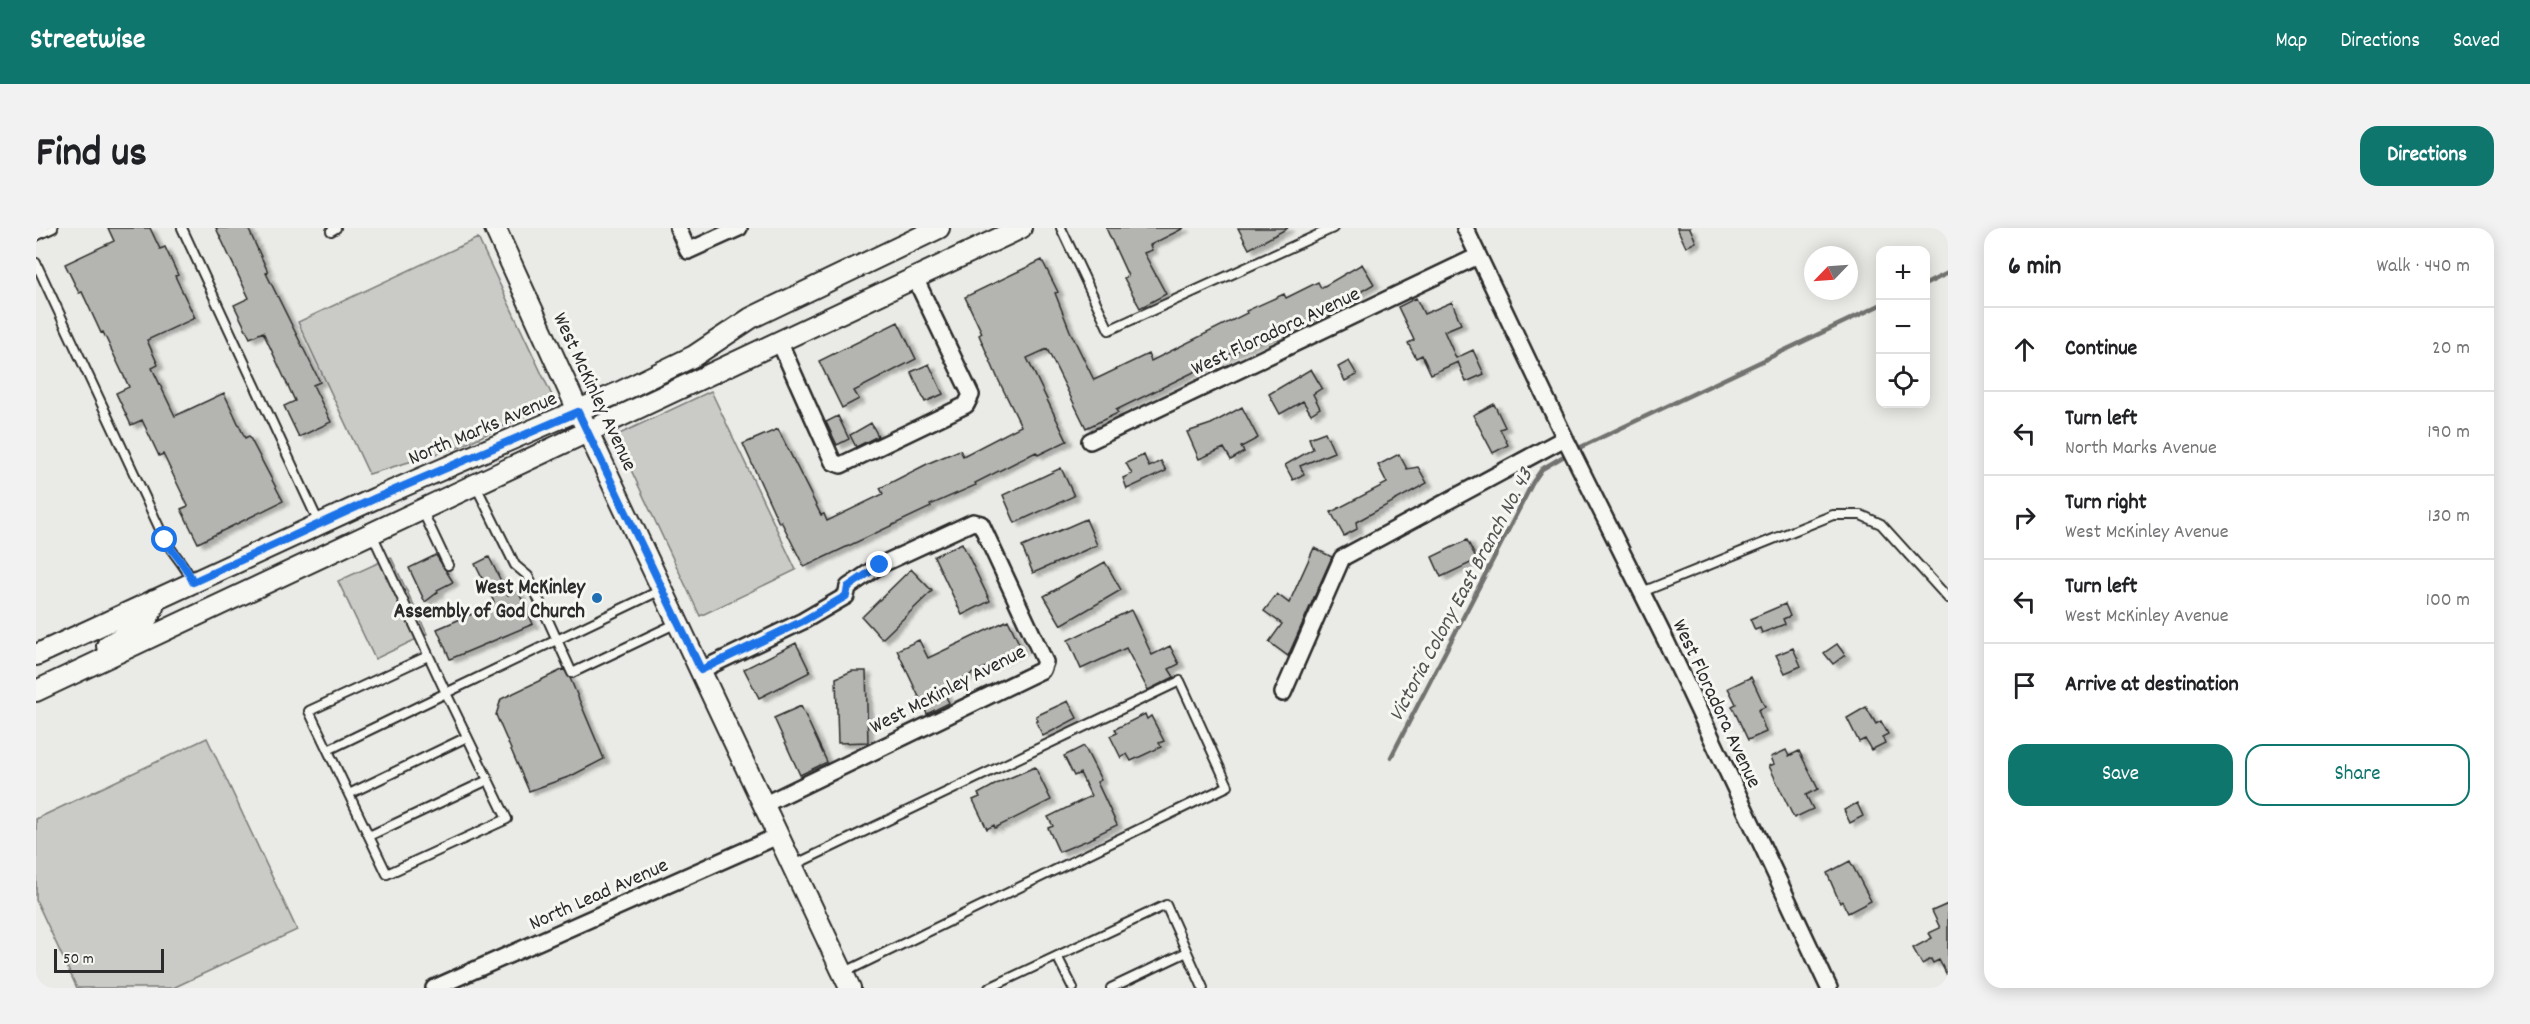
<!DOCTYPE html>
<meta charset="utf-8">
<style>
body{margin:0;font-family:Dekko,sans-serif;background:#f2f2f2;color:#202124}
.controls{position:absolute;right:18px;top:18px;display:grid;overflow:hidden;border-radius:12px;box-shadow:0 3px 15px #0003}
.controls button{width:54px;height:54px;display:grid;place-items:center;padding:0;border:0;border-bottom:2px solid #e0e0e0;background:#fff;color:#202124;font:30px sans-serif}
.compass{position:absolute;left:1768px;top:18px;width:54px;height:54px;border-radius:50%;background:#fff;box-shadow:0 3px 15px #0003;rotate:245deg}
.scale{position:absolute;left:18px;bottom:15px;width:110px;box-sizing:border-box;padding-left:6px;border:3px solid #2b2b2b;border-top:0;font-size:16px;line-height:21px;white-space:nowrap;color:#2b2b2b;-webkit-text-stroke:4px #f6f6f2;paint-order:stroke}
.stop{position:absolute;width:18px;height:18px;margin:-14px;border:4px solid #1a73e8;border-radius:50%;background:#fff}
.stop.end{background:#1a73e8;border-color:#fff;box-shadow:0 2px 6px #0008}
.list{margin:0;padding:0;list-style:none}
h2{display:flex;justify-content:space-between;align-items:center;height:78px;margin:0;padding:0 24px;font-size:26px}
h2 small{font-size:20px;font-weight:400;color:#757577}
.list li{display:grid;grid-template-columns:39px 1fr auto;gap:18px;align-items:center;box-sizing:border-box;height:84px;padding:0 24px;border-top:2px solid #e0e0e0}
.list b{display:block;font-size:22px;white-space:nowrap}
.list p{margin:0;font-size:20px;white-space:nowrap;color:#757577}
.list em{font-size:20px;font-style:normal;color:#757577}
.actions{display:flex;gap:12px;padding:18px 24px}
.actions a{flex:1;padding:14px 0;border:2px solid #0f766e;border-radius:18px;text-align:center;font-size:21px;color:#0f766e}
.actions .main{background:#0f766e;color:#fff}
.icon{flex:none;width:33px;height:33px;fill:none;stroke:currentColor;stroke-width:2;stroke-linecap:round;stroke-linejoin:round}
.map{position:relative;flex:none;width:1912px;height:760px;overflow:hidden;border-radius:18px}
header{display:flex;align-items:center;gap:36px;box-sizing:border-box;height:84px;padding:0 30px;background:#0f766e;color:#fff}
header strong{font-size:28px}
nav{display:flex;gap:33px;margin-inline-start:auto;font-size:21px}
.intro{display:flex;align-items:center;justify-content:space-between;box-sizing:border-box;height:144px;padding:0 36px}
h1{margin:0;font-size:42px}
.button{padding:15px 27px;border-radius:18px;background:#0f766e;color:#fff;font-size:21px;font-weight:700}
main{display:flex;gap:36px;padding:0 36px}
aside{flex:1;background:#fff;border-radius:18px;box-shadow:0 3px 15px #0003}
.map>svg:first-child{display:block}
</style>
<header>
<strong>Streetwise</strong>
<nav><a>Map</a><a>Directions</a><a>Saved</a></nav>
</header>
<div class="intro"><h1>Find us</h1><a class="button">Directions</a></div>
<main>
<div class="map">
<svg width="1912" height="760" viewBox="0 0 1912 760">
<defs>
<filter id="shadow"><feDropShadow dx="5.5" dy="3.5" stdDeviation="1.5" flood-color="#0004"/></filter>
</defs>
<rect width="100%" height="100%" fill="#eaeae6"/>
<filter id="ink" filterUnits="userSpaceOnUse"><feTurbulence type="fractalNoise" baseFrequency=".0167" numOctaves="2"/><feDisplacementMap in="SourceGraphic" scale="12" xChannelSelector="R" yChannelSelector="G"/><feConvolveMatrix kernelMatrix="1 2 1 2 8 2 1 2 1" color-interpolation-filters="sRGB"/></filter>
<g filter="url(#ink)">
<!-- green -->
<path fill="#cacac7" stroke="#7a7a79" stroke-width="1.5" d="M442,10l77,164 -96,45 -90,27 -71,-152z
M675,163l85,179 -96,46 -85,-180z
M355,329l36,77 -52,25 -37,-78z
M171,510l90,192 -124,58h-96l-41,-88v-81z"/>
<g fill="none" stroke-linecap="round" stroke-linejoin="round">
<!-- stream -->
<path stroke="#727270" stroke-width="4.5" d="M1890,56l22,-11
M1545,219l299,-142
M1355,529l142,-275 9,-13 22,-13"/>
</g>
<!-- building -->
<path fill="#b4b4b1" stroke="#2b2b2b" stroke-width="1.5" filter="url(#shadow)" d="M72,0h42l10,21 5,-2 13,28 -3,1 20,42 -48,22 11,25 -6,3 23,48 49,-23 21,45 4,-2 34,65 -85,42 -17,-34 7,-3 -25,-52 -4,2 -17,-36 -11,5 -15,-32 13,-6 -26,-55 -2,1 -19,-41 -3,1 -14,-29 49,-23z
M180,0h32l20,44 -2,1 54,109 -7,3 18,37 -32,15 -15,-31 11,-5 -32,-69 -13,6 -16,-33 15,-7z
M1070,0h78l-34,17 2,5 -8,3 22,41 -26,14 -16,-30 4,-2z
M1202,0h50l-39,21z
M1641,0h13l6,14 -10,5z
M1006,32l16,32 -3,1 15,38 24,49 54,-26 3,7 96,-48 -1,-2 38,-17 2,4 32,-16 3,6 41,-24 12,20 -67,39 -62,24 -129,63 2,3 -32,15 -39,-79 -20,9 40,83 -29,14 -2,-3 -61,31 1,2 -46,20 1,2 -127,60 -23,-46 -2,2 -36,-79 35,-15 43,86 3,-1 3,7 56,-27 -3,-6 51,-26 29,-12 3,6 58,-30 -23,-47 -19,-44 3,-2 -17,-36z
M1380,70l8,16 28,-12 9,22 -17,7 12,27 17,-8 11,24 -18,8 -8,-20 -27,12 -9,-19 -6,3 -8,-15 6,-3 -16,-33z
M862,94l18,37 -62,32 5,8 -17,9 -23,-47z
M1313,133l8,14 -12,6 -7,-14z
M893,136l14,30 -18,8 -14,-30z
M1275,141l11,19 -9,6 7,14 -9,6 -8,-13 -23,13 -11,-20z
M1458,176l11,23 -5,2 8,16 -15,8 -20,-38z
M1206,179l16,31 -17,9 3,5 -13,8 -7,-12 -25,11 -12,-27 24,-8z
M802,188l11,23 -12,6 -11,-23z
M835,195l7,13 -22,11 -6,-12z
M1289,204l9,20 -34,14 4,8 -11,6 -8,-15 28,-16 -4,-11z
M1363,226l8,15 11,-2 9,16 -71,39 1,7 -13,7 -13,-24 56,-29 -9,-18z
M1108,227l5,12 12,-6 5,10 -39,18 -4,-11 9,-4 -6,-11z
M1025,240l13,28 -59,27 -12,-28z
M1050,291l11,26 -64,28 -11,-26z
M1431,312l10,20 -36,17 -9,-20z
M926,315l28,58 -28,14 -28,-59z
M1278,320l18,9 -44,99 -19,-14 13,-18 -18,-13 13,-17 12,9z
M400,327l17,27 -16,8 1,2 -13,10 -16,-34z
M453,329l19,38 10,-4 15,33 -83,35 -13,-30 42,-18 -1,-2 16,-7 -19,-38z
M1069,334l16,28 -60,35 -17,-29z
M875,341l21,22 -50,48 -20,-22z
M1749,376l5,12 -7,3 2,5 -23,9 -2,-5 -5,2 -5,-11z
M1095,382l21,45 18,-9 9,18 -10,5 5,8 -26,13 -22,-42 -45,21 -13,-29z
M972,392l14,30 -80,38 7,15 -22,11 -30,-64 22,-10 9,18z
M760,415l14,29 -51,26 -15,-29z
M1801,416l8,11 -12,9 -9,-11z
M1757,420l8,18 -16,7 -9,-18z
M528,441l6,9 34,81 -33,17 -42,15 -33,-76 5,-16z
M816,443h14l2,71 -30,1 -2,-65z
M1715,449l14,30 -7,3 8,22 -18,8 -16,-34 4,-2 -8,-16z
M1032,473l9,17 -34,18 -7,-14 2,-1 -2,-5z
M765,478l26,56 -27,13 -26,-57z
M1830,479l10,17 5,-3 7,13 -6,3 3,6 -14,7 -6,-11 -6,3 -12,-24z
M1109,486l2,5 4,-3 13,25 -5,2 2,4 -30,14 -4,-7 -6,4 -11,-22 7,-3 -2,-4z
M1048,518l17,34 -4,2 20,43 -23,11 1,1 -36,15 -11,-24 5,-2 -5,-9 43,-21 -11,-23 -6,3 -10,-20z
M1750,522l3,6 10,-5 19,38 -12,6 7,14 -19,9 -25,-52 5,-2 -3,-7z
M999,539l16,33 -56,28 -1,-3 -7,4 -14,-29 7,-3 -2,-3 22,-12z
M1821,575l6,13 -13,7 -6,-13z
M1814,633l21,40 -23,12 -6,-12 -2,2 -13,-30z
M1912,676v73l-9,-17 -6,3 -2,-4 -9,5 -9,-16 19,-10 -3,-5 11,-5 -8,-17z"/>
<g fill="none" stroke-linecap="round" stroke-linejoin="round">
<defs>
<path id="service" d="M146,0l137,295
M1025,0l48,102 224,-102
M295,3l5,-3
M0,8l17,-8
M0,35l129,277c9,15 20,25 27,41
M439,256l40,81 13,11 44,97 105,-50
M386,282l26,55
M336,306l74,159 215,-103
M1606,364l191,-77h28l20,9 67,74
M292,522l118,-57 61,126 -120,55 -78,-163 119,-55
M313,566l118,-57
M333,608l119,-56
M758,637l386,-184 48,105 -383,186
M1021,728l16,32
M953,760l177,-83 37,83
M1075,760l76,-36"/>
<path id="minor" d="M642,0l10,23 51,-23
M1429,0l100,210 101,203 163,347
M743,113l54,121 8,3 125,-60 5,-10 -56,-117
M1054,213l388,-185
M665,442l102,-49 43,-25 2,-9 32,-22 93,-43 8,2 64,138 -3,8 -277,134
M1247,465l59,-135 223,-120
M398,760l346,-153"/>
<path id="secondary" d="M459,0l92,202 263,558
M71,418c17,-11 47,-23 47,-46
M0,427l340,-157 242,-105 76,-37 57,-38 188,-90
M0,463l985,-463"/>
</defs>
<!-- service casing -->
<use href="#service" stroke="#2b2b2b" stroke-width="12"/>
<!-- minor casing -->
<use href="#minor" stroke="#2b2b2b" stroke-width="20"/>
<!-- secondary casing -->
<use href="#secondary" stroke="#2b2b2b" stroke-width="24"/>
<!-- service -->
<use href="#service" stroke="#f6f6f2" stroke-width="8"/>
<!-- minor -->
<use href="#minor" stroke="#f6f6f2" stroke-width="15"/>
<!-- secondary -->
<use href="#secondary" stroke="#f6f6f2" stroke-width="20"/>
</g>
</g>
<g fill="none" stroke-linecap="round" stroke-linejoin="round" filter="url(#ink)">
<!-- route -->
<path stroke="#1a73e8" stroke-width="8" d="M129,312c11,17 20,23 28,42l183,-84 202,-86 123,258 102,-49 43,-25 2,-9 32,-22"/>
</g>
<!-- markers -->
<circle fill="#1f6fb2" stroke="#f6f6f2" stroke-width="2" cx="561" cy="370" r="6"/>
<g text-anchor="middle" stroke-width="6" stroke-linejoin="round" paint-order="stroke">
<!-- street labels -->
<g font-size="21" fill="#2b2b2b" stroke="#f6f6f2">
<text transform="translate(1239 102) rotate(-25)" y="7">West Floradora Avenue</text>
<text transform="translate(560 163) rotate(65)" y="7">West McKinley Avenue</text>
<text transform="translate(446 199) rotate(-23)" y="7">North Marks Avenue</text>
<text transform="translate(911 460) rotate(-27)" y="7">West McKinley Avenue</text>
<text transform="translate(1682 475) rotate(65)" y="7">West Floradora Avenue</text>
<text transform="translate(562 665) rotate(-24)" y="7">North Lead Avenue</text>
</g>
<!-- poi labels -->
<g font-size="21" font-weight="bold" fill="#2b2b2b" stroke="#f6f6f2" text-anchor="end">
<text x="549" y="365">West McKinley<tspan x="549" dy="24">Assembly of God Church</tspan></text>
</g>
<!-- water labels -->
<g font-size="22" font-style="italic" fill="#545453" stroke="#f6f6f2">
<text transform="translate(1423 366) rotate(-62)" y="8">Victoria Colony East Branch No. 43</text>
</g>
</g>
</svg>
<div class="controls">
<button>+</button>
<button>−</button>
<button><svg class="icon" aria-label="locate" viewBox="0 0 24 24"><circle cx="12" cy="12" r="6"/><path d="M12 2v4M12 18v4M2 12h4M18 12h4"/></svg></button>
</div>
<svg class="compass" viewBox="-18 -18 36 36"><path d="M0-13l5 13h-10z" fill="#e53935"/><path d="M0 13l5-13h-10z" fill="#757577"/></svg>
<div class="scale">50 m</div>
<div class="stop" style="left:129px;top:312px"></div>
<div class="stop end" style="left:844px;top:337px"></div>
</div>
<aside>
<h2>6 min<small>Walk · 440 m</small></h2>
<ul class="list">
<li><svg class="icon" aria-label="ahead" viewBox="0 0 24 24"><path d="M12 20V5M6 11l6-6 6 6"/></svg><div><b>Continue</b></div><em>20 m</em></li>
<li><svg class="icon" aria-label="left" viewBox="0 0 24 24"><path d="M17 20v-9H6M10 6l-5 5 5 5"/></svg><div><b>Turn left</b><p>North Marks Avenue</p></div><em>190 m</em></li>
<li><svg class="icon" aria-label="right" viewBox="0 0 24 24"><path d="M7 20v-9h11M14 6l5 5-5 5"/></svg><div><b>Turn right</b><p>West McKinley Avenue</p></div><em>130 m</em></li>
<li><svg class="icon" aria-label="left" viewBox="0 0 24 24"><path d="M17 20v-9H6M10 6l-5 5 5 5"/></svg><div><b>Turn left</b><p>West McKinley Avenue</p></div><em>100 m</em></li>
<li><svg class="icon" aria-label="arrive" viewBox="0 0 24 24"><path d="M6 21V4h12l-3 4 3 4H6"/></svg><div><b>Arrive at destination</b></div></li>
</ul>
<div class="actions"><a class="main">Save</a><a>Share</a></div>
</aside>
</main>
